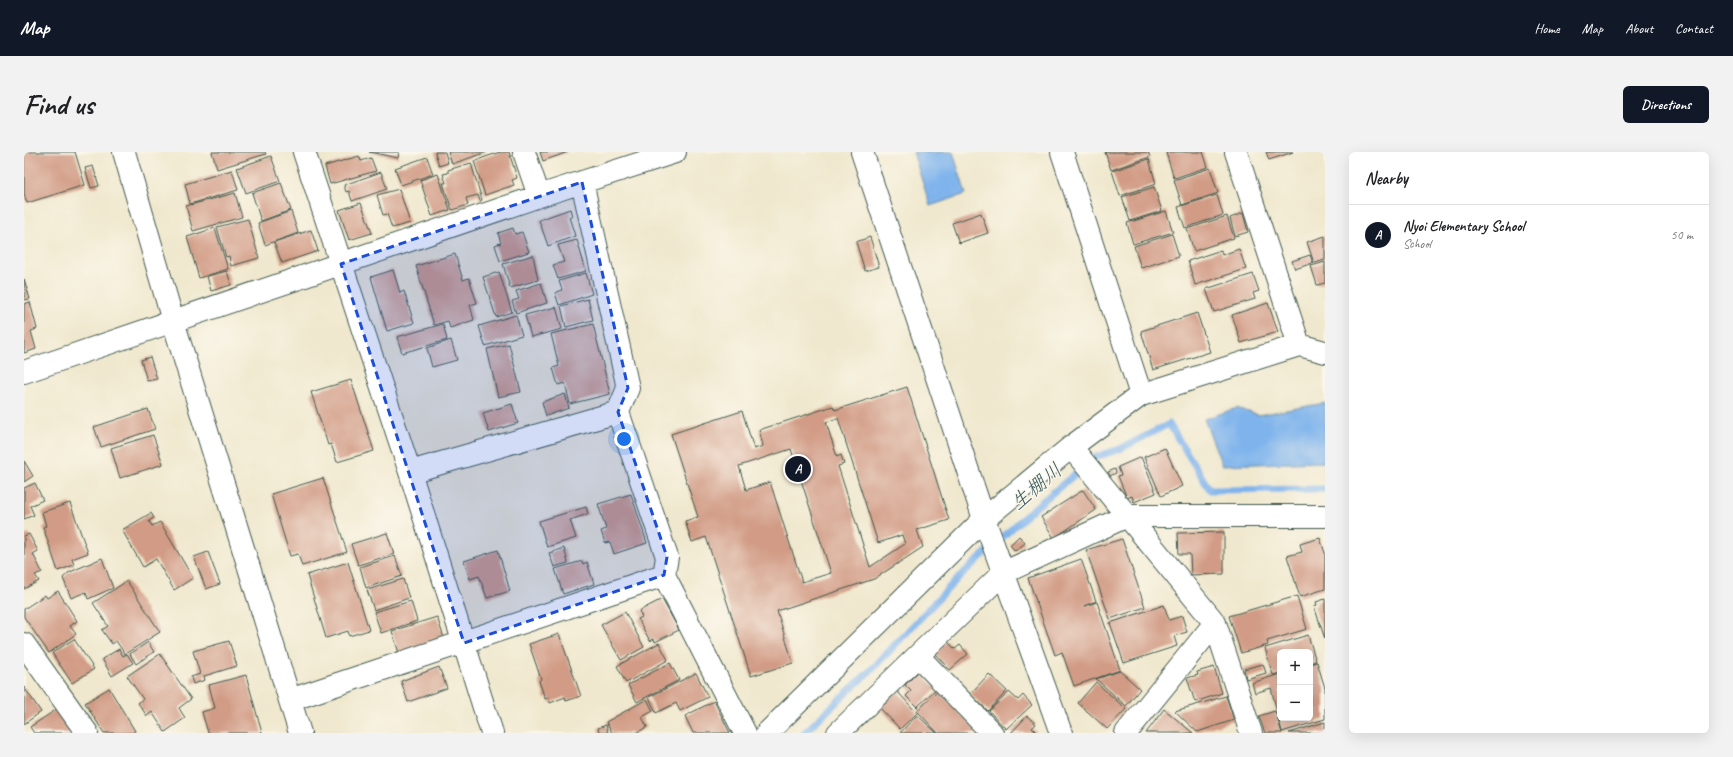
<!DOCTYPE html>
<meta charset="utf-8">
<style>
body{margin:0;font-family:Caveat,"Klee One",sans-serif;background:#f2f2f2;color:#202124}
.controls{position:absolute;right:12px;bottom:12px;display:grid;overflow:hidden;border-radius:6px;box-shadow:0 4px 16px #0002}
.controls button{width:36px;height:36px;display:grid;place-items:center;padding:0;border:0;border-bottom:1px solid #e0e0e0;background:#fff;color:#202124;font:20px sans-serif}
.you{position:absolute;left:600px;top:287px;width:14px;height:14px;margin:-10px;border:3px solid #fff;border-radius:50%;background:#1a73e8;box-shadow:0 0 0 6px #1a73e833}
.badge{display:grid;place-items:center;width:26px;height:26px;border-radius:50%;background:#111827;color:#fff;font-size:13px;font-weight:700}
.pin{position:absolute;translate:-50% -50%;border:2px solid #fff;box-shadow:0 1px 4px #0006}
.list{margin:0;padding:0;list-style:none}
h2{display:flex;justify-content:space-between;align-items:center;height:52px;margin:0;padding:0 16px;font-size:17px}
h2 small{font-size:13px;font-weight:400;color:#757577}
.list li{display:grid;grid-template-columns:26px 1fr auto;gap:12px;align-items:center;box-sizing:border-box;height:60px;padding:0 16px;border-top:1px solid #e0e0e0}
.list b{display:block;font-size:15px;white-space:nowrap}
.list p{margin:0;font-size:13px;white-space:nowrap;color:#757577}
.list em{font-size:13px;font-style:normal;color:#757577}
.map{position:relative;flex:none;width:1301px;height:581px;overflow:hidden;border-radius:6px}
header{display:flex;align-items:center;gap:24px;box-sizing:border-box;height:56px;padding:0 20px;background:#111827;color:#fff}
header strong{font-size:19px}
nav{display:flex;gap:22px;margin-inline-start:auto;font-size:14px}
.intro{display:flex;align-items:center;justify-content:space-between;box-sizing:border-box;height:96px;padding:0 24px}
h1{margin:0;font-size:28px}
.button{padding:10px 18px;border-radius:6px;background:#111827;color:#fff;font-size:14px;font-weight:700}
main{display:flex;gap:24px;padding:0 24px}
aside{flex:1;background:#fff;border-radius:6px;box-shadow:0 4px 16px #0002}
.map>svg:first-child{display:block}
</style>
<header>
<strong>Map</strong>
<nav><a>Home</a><a>Map</a><a>About</a><a>Contact</a></nav>
</header>
<div class="intro"><h1>Find us</h1><a class="button">Directions</a></div>
<main>
<div class="map">
<svg width="1301" height="581" viewBox="0 0 1301 581">
<rect width="100%" height="100%" fill="#fbf7ec"/>
<filter id="ink" filterUnits="userSpaceOnUse"><feTurbulence type="fractalNoise" baseFrequency=".025" numOctaves="2"/><feDisplacementMap in="SourceGraphic" scale="8" xChannelSelector="R" yChannelSelector="G"/><feConvolveMatrix kernelMatrix="1 2 1 2 8 2 1 2 1" color-interpolation-filters="sRGB"/></filter>
<filter id="wash" filterUnits="userSpaceOnUse"><feTurbulence type="fractalNoise" baseFrequency=".012" numOctaves="4" result="noise"/><feDisplacementMap in="SourceGraphic" scale="16" xChannelSelector="R" yChannelSelector="G"/><feGaussianBlur stdDeviation="0.9" result="paint"/><feColorMatrix in="noise" values="0 0 0 0 0 0 0 0 0 0 0 0 0 0 0 0 0 1.4 0 .05"/><feComposite in="paint" operator="in"/></filter>
<g filter="url(#wash)">
<rect width="100%" height="100%" fill="#f0e8ce"/>
<!-- water -->
<path fill="#7eb3ec" stroke="#4e7890" d="M889,0h40l13,42 -36,12z
M1301,251v59l-103,3 -18,-46 33,-11 21,7z"/>
<g fill="none" stroke-linecap="round" stroke-linejoin="round">
<!-- stream -->
<path stroke="#7eb3ec" stroke-width="7" d="M780,581l72,-68 81,-86 76,-70 63,-52 24,-8 49,-25 41,66 115,-1"/>
</g>
<g id="blocks">
<!-- building -->
<path fill="#d19b85" fill-rule="evenodd" d="M0,0h51l10,33 -58,18 -3,-9z
M188,0h53l1,2 -49,15z
M345,0h30l-1,6z
M411,0h10l3,11 -9,3z
M424,0h39l-35,12z
M476,0h9l8,26 -5,2 2,5 -29,10 -11,-34z
M516,0h28l-25,9z
M1081,0h43l2,5 -39,13z
M1145,0h34l5,15 -34,11 -8,-25z
M1242,0h27l-24,8z
M247,4l9,25 -34,12 -9,-25z
M335,4l2,5 10,-3 5,13 -46,13 -5,-18z
M403,5l6,17 -32,11 -6,-17z
M1125,7l7,25 -36,12 -8,-25z
M447,11l11,37 -2,1 -2,-6 -12,3 2,7 -16,5 -9,-27h3l-3,-9 5,-1v-3z
M69,14l6,20 -8,2 -6,-20z
M1186,16l8,25 -36,12 -8,-25z
M208,18l6,20 -48,14 -5,-20z
M357,20l6,17 -35,12 -3,-10 -3,1 -2,-7z
M414,22l12,36 -18,6 -12,-36z
M257,31l10,27 -30,11 -9,-28z
M1130,35l8,24 -32,10 -8,-24z
M375,37l11,34 -18,5 -5,-14 -4,1 -6,-20z
M211,41l7,24 -49,14 -7,-25z
M1193,43l6,20 -38,13 -7,-21z
M337,51l11,30 -23,7 -10,-30z
M546,57l2,7 -3,1 6,19 -27,10 -9,-26z
M267,59l7,22 -33,12 -7,-22z
M1142,59l7,21 -40,12 -6,-21z
M957,61l7,20 -29,10 -7,-20z
M1219,61l5,19 -13,4 -5,-18z
M1203,64l7,22 -40,13 -7,-22z
M224,67l11,39 -28,8 -2,-10 -3,1 -9,-30z
M191,76l13,41 -29,9 -12,-41z
M489,76l2,6 7,-2 7,20 -29,9 -5,-16 6,-2 -3,-10z
M287,78l7,21 -36,12 -8,-21z
M1148,82l7,22 -38,12 -7,-22z
M1301,84v24l-11,3 -7,-21z
M846,85l9,30 -14,4 -9,-29z
M553,88l9,31 -28,8 -5,-14 11,-3 -6,-17z
M1215,97l7,20 -51,16 -7,-24 33,-11 1,5z
M431,102l8,26 6,-2 8,25 -7,2 4,15 -24,8 -2,-7 -14,4 -18,-59z
M509,103l5,25 -28,8 -7,-24z
M1286,103l3,8 -18,6 -3,-8z
M1301,110v21l-8,2 -6,-19z
M369,118l7,23 4,-2 10,32 -27,8 -16,-54z
M203,119l4,14 -20,6 -4,-15z
M475,120l13,40 -16,5 -13,-40z
M562,121l6,21 -33,11 -4,-12 7,-3 -3,-9z
M1229,122l6,17 -6,2 2,6 -41,13 -8,-23z
M0,127l6,20 -6,1z
M517,131l6,20 -31,10 -4,-12 7,-2 -3,-8z
M564,147l5,21 -27,7 -5,-21z
M6,150l7,27 -6,2 5,18 -12,4v-49z
M1244,151l10,29 -37,11 -9,-28z
M532,155l6,22 -31,8 -6,-22z
M1173,161l13,39 -57,18 -12,-39z
M492,163l6,20 -37,11 -6,-20z
M419,172l4,16 -45,13 -5,-16z
M569,172l17,70 -40,10 -5,-21 -7,2 -5,-17 6,-2 -8,-32z
M427,188l6,20 -25,7 -5,-19z
M485,192l12,48 -23,5 -11,-48z
M126,205l7,22 -10,2 -6,-21z
M327,228l23,71 -37,11 -6,-18 -3,1 -17,-53z
M883,235l42,133 -32,10 6,17 -49,32 -97,32 16,52 -42,13 -45,-139 -14,5 -7,-21 13,-4 -27,-83 71,-23 12,38 9,-3 -4,-16 74,-24 2,4zM814,266l40,125 24,-8 3,9 -35,23 -32,-101 6,-2 -3,-9 -4,2 -11,-35zM767,297l40,124 -29,9 -32,-100 -24,8 -7,-24z
M541,242l4,14 -23,8 -4,-14z
M488,252l6,19 -29,9 -6,-19z
M124,257l7,20 -54,18 -7,-20z
M129,283l10,29 -43,14 -9,-30z
M1141,296l17,38 -21,10 -17,-39z
M1117,305l15,36 -22,9 -2,-6 -5,2 -9,-22 3,-1 -3,-8z
M0,309l9,15 -9,6z
M1091,317l1,4 -6,3 -2,-4z
M299,326l24,74 -45,14 -4,-12 -8,2 -19,-62z
M11,331l8,17 -13,6 4,9 -10,4v-31z
M1059,338l13,20 -42,28 -13,-21z
M607,342l16,49 -33,11 -4,-12 -5,1 -4,-12 5,-2 -8,-25z
M46,351l18,50 -16,6 2,6 -16,6 -15,-44 3,-1 -4,-14z
M562,355l2,7 -18,6 6,18 -29,9 -8,-26z
M127,361l3,5 -5,3 3,5 8,-4 33,56 -19,12 -18,-31 -13,8 -21,-37z
M1200,380v42l-33,1 -1,-21h-11l-1,-21z
M363,381l7,21 -36,11 -7,-21z
M5,382l9,17 -5,3 9,18 -7,3 4,6 -15,8v-53z
M995,384l6,7 -10,8 -5,-6z
M1296,386l5,15v36l-25,8 -13,-41 15,-4 -2,-8z
M1098,387l23,68 -35,12 -24,-69z
M540,396l4,15 -14,4 -5,-14z
M474,398l12,41 -23,7 -8,-22 -9,3 -6,-18z
M184,400l12,32 -14,5 -12,-32z
M371,404l7,20 -36,12 -6,-21z
M78,406l11,30 -25,11 -2,-7 -15,6 -8,-20 5,-5z
M1057,407l15,42 -12,5 13,-4 23,68 -46,16 -12,-34 -7,3 -27,-77z
M558,409l1,3 4,-2 7,22 -31,10 -8,-25z
M324,410l21,68 -20,6 -1,-5 -22,7 -19,-63z
M379,427l6,19 -35,12 -7,-20z
M103,429l33,51 -35,22 -9,-13 -4,3 -10,-14 6,-4 -15,-23z
M34,439l19,30 -7,5 6,8 -27,19 -25,-36v-8l21,-14 2,3z
M1273,444l10,33 -40,12 1,4 -27,8 -12,-37z
M638,447l17,31 -24,12 -1,-3 -4,2 -12,-22 4,-2 -3,-6z
M1301,447v40l-11,-33 3,-1 -1,-3z
M387,449l6,20 -36,12 -7,-21z
M1140,453l5,15 13,-4 5,16 -13,4 3,10 -53,17 -14,-40z
M601,460l19,35 -23,13 -20,-35z
M413,465l7,21 -45,15 -7,-22z
M535,482l22,62 -15,5 -1,-4 -15,6 -1,-6 -4,2 -6,-18 2,-2 -12,-35z
M1284,483l8,26 -6,2v-11h-30v21l-7,2 -8,-27z
M50,487l20,30 -22,14 -20,-30z
M205,489l8,25 -33,10 1,4 -12,4 -2,-7 9,-3 -7,-23z
M923,489l8,8 5,-4 8,9 -18,16 -16,-17z
M124,490l6,10 -18,12 -6,-10z
M635,491l9,17 -42,23 -9,-17z
M95,497l4,7 4,-2 6,9 -21,13 -10,-17z
M136,502l31,45 -12,9 6,10 -20,14 -13,-20 -5,4 -9,-13 5,-4 -16,-23z
M1293,510l8,26v31l-43,13 -11,-44 -16,5 -3,-10 28,-9v44h30v-54z
M646,511l9,17 -42,22 -9,-17z
M1239,512l3,9 -20,6 -2,-10z
M415,515l8,21 -39,14 -7,-21z
M1190,515l8,26 -27,9 -8,-24 11,-3 -1,-3z
M895,519l17,18 -19,18 -11,-11 5,-5 -6,-6z
M1096,519l20,18 -14,17 -30,-27z
M672,521l12,24 -28,14 -4,-8 -20,10 -7,-16z
M965,522l18,17 -19,20 -18,-17z
M222,523l16,58h-54l-6,-21 13,-4 -6,-23z
M1072,530l30,27 -19,20 -29,-26z
M0,535l17,25 -17,12z
M85,536l26,43 -3,2h-28l-19,-30z
M872,538l21,23 -17,16 -21,-22z
M914,539l41,42h-41l-21,-22z
M985,540l9,8 5,-5 9,10 -26,24 -17,-18z
M1202,544l8,24 -37,12 -22,-21z
M623,547l6,12 -11,6 5,10 -11,6h-24l-6,-11z
M690,549l16,32h-37l-8,-17z
M33,557l16,24h-39l-4,-6z
M1140,557l29,24h-47z
M1251,559l7,22h-17l-6,-17z
M893,563l20,18h-37z
M1003,564l9,8 -4,4 5,5h-26z
M1301,570v11h-36z
M582,573l2,7 -9,1 -1,-5z"/>
</g>
</g>
<g filter="url(#ink)">
<use href="#blocks" fill-opacity="0" stroke="#3e574b" stroke-width="1"/>
<g fill="none" stroke-linecap="round" stroke-linejoin="round">
<defs>
<path id="minor" d="M280,0l106,320 82,261
M500,0l15,44
M838,0l122,367 77,214
M1038,0l79,243
M1212,0l63,193
M558,30l46,206 -10,24 49,145 -3,18 81,158
M0,220l515,-176 136,-44
M1047,295l144,176 36,110
M386,320l208,-60
M0,492l63,89
M894,504l74,77
M266,548l374,-125
M743,581l217,-214 87,-72 70,-52 158,-50 26,7
M814,581l165,-160 124,-57h198
M1102,581l89,-110"/>
<path id="tertiary" d="M100,0l49,169 127,412"/>
</defs>
<!-- minor casing -->
<use href="#minor" stroke="#3e574b" stroke-width="24"/>
<!-- tertiary casing -->
<use href="#tertiary" stroke="#3e574b" stroke-width="24"/>
<!-- minor -->
<use href="#minor" stroke="#fff" stroke-width="22"/>
<!-- tertiary -->
<use href="#tertiary" stroke="#fff" stroke-width="22"/>
</g>
</g>
<!-- marked area -->
<path fill="#1d4ed8" fill-opacity="0.2" stroke="#1d4ed8" stroke-width="3" stroke-dasharray="8 5" stroke-linejoin="round" d="M558,30l46,206 -10,24 49,145 -3,18 -200,68 -123,-379z"/>
<g text-anchor="middle" stroke-width="3" stroke-linejoin="round" paint-order="stroke">
<!-- water labels -->
<g font-size="20" font-style="italic" fill="#375a62" stroke="#fbf7ec">
<text transform="translate(1012 334) rotate(-40)" y="7">生棚川</text>
</g>
</g>
</svg>
<div class="controls">
<button>+</button>
<button>−</button>
</div>
<div class="you"></div>
<div class="pin badge" style="left:774px;top:317px">A</div>
</div>
<aside>
<h2>Nearby<small></small></h2>
<ul class="list">
<li><span class="badge">A</span><div><b>Nyoi Elementary School</b><p>School</p></div><em>50 m</em></li>
</ul>
</aside>
</main>
